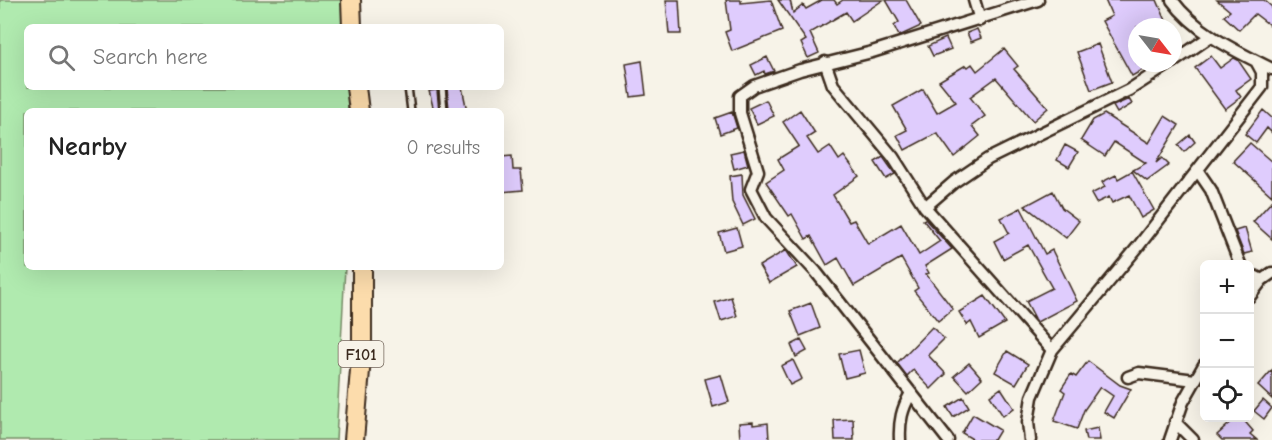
<!DOCTYPE html>
<meta charset="utf-8">
<style>
body{margin:0;font-family:"Comic Neue",sans-serif;background:#f6f6f6;color:#222}
.controls{position:absolute;right:18px;bottom:18px;display:grid;overflow:hidden;border-radius:9px;box-shadow:0 6px 24px #0002}
.controls button{width:54px;height:54px;display:grid;place-items:center;padding:0;border:0;border-bottom:2px solid #e0e0e0;background:#fff;color:#222;font:30px sans-serif}
.compass{position:absolute;left:1128px;top:18px;width:54px;height:54px;border-radius:50%;background:#fff;box-shadow:0 6px 24px #0002;rotate:121deg}
.list{margin:0;padding:0;list-style:none}
h2{display:flex;justify-content:space-between;align-items:center;height:78px;margin:0;padding:0 24px;font-size:26px}
h2 small{font-size:20px;font-weight:400;color:#767676}
.icon{flex:none;width:33px;height:33px;fill:none;stroke:currentColor;stroke-width:2;stroke-linecap:round;stroke-linejoin:round}
.map{position:relative;flex:none;width:1272px;height:440px;overflow:hidden}
.search{position:absolute;background:#fff;box-shadow:0 6px 24px #0002;left:24px;top:24px;width:480px;height:66px;display:flex;align-items:center;gap:15px;box-sizing:border-box;padding:0 21px;border-radius:9px;color:#767676;font-size:22px}
.panel{position:absolute;background:#fff;box-shadow:0 6px 24px #0002;left:24px;top:108px;width:480px;height:162px;border-radius:9px}
.map>svg:first-child{display:block}
</style>
<div class="map">
<svg width="1272" height="440" viewBox="0 0 1272 440">
<rect width="100%" height="100%" fill="#f7f3e8"/>
<filter id="ink" filterUnits="userSpaceOnUse"><feTurbulence type="fractalNoise" baseFrequency=".0167" numOctaves="2"/><feDisplacementMap in="SourceGraphic" scale="12" xChannelSelector="R" yChannelSelector="G"/><feConvolveMatrix kernelMatrix="1 2 1 2 8 2 1 2 1" color-interpolation-filters="sRGB"/></filter>
<g filter="url(#ink)">
<!-- green -->
<path fill="#b0eaaf" stroke="#768a66" stroke-width="1.5" d="M0,0h346l1,27h-320v60h321v24h-321v156h318l-9,173h-336z"/>
<!-- building -->
<path fill="#dfccfd" stroke="#3b2a1e" stroke-width="1.5" d="M666,0h13l2,34h-12z
M726,0h15v3l30,-3 11,31 -50,20 -7,-19 5,-2z
M778,0h12l3,13 10,-8 3,4 16,-9h12l3,4 6,-4h40l-31,21 -6,-9 -36,21 9,20 -11,5 -7,-15 5,-3z
M886,0h20l15,26 -22,10 -5,-10 5,-4z
M1105,0h52l10,23 -6,4h-24v36h18l-23,13 -30,-55 10,-5z
M1217,0h47l8,7v20l-17,-13 -16,16 -15,-14 6,-5z
M977,29l4,9 -10,4 -4,-9z
M946,38l5,11 -18,7 -5,-10z
M1098,44l14,38 -21,8 -14,-38z
M1004,49l14,17 -4,3 34,39 -15,13 -37,-43 -26,19 15,19 -13,10 8,10 -26,21 -17,-24 -32,17 -8,-15 10,-5 -14,-24 30,-17 14,24 19,-11 -17,-21 27,-16 2,2 4,-3 5,7z
M1211,56l9,12 14,-10 4,2 13,19 -15,11 5,7 -16,12 -30,-41z
M767,57l7,14 -9,3 -1,-3 -8,4 -5,-10z
M642,61l4,34 -15,2 -5,-33z
M451,87h11l5,24 -18,-2 -2,-21z
M437,90l2,21h-5l-5,-20z
M1129,99l3,5 -15,9 -4,-7z
M766,100l8,16 -17,8 -8,-16z
M800,110l15,23 -8,5 11,16 12,-8 9,14 5,-4 15,20 -26,19 16,27 5,-2 14,24 33,-20 18,31 21,-14 -17,-21 2,-1 27,30 -27,17 4,7 -3,1 27,35 -15,12 -24,-30 4,-3 -17,-30 -47,28 -16,-28 -11,7 -16,-29 -5,3 -14,-25 -3,2 -23,-34 18,-12 -6,-11 21,-13 -16,-24z
M1263,110l9,8v15l-5,-5 -11,15 -11,-9z
M732,112l5,16 -17,6 -5,-16z
M1104,114l45,29 16,-27 14,9 -23,38 6,-5 7,7 -22,16 -14,-11 13,-7 -32,-21 -9,14 -24,-16 12,-20z
M1190,135l5,7 -11,10 -6,-7z
M1250,143l22,19v34l-39,-35z
M1065,145l13,7 -9,15 -12,-7z
M744,150l4,15 -14,4 -4,-16z
M512,156l1,14h8l2,20 -22,2v-35z
M883,157l12,17 -9,5 -11,-17z
M1132,171l22,39 -13,8 -12,-23 -17,8 -3,-6 -13,6 -5,-9 14,-7 -3,-5 14,-7 2,4z
M742,174l1,21 12,24 -12,6 -11,-23 -2,-26z
M1053,191l9,17 17,13 -13,17 -41,-32z
M1272,201v38l-19,-17z
M1021,208l24,46 7,-4 25,51 -40,21 -11,-21 26,-13 -24,-43 -25,14 -9,-18 15,-8 -8,-15z
M737,228l5,18 -18,5 -5,-18z
M1245,228l7,24 -8,2 -9,-23z
M786,250l11,17 -28,16 -10,-17z
M985,296l20,27 -26,15 -8,-16 -4,3 -8,-13z
M731,297l6,19 -16,5 -6,-19z
M811,303l9,25 -20,8 -10,-25z
M932,327l12,12 -16,16 18,19 -15,15 -18,-19 -6,6 -10,-13z
M801,340l6,11 -11,6 -5,-12z
M859,350l6,23 -20,5 -6,-24z
M1007,351l21,13 -12,20 -21,-12z
M793,360l9,19 -12,6 -9,-19z
M1088,361l32,24 11,4 -17,29 -10,-6 9,-16 -13,-9 -16,23 -7,19 -23,-8 11,-29 -4,-3 10,-15 5,3z
M969,363l13,15 -14,13 -14,-15z
M1272,370v29l-14,-13z
M721,375l8,27 -16,5 -8,-28z
M1001,388l13,20 -11,8 -13,-20z
M963,397l6,10 -16,10 -6,-10z
M1263,400l9,8 -8,11 -10,-8z
M973,414l27,16 -6,10h-20l-12,-7z
M1237,417h4l12,14 -3,3 7,6h-35l-5,-5z
M853,419l1,21h-19l-1,-20z
M753,422v3l15,-2 1,17h-29l-1,-17z
M1098,428l2,12h-14l-2,-9z"/>
<g fill="none" stroke-linecap="round" stroke-linejoin="round">
<defs>
<path id="lane" d="M408,87l3,24
M442,87l2,24"/>
<path id="street" d="M974,0l6,20
M1172,0c24,33 64,51 100,69
M825,62l8,23 60,72 32,50 127,143
M1173,62l38,-26
M1198,171l13,19 29,74
M925,207l29,-25 34,-23 141,-69 42,-27
M1250,274l12,6
M1250,296l12,-16 10,-7
M1128,377l11,-4 56,7
M1175,422l18,18
M900,440c-1,-19 2,-31 11,-47
M948,440l-132,-168 -50,-54 -15,-29 7,-18 -18,-58v-17l14,-10 46,-16 72,-18 166,-52
M1030,440l-2,-18 4,-25 20,-47 85,-102 125,-161v-15l-6,-11
M1170,440l13,-38 21,-37"/>
<path id="primary" d="M351,0l1,27
M356,87l3,24
M354,440l8,-93v-80"/>
</defs>
<!-- lane casing -->
<use href="#lane" stroke="#3b2a1e" stroke-width="10"/>
<!-- street casing -->
<use href="#street" stroke="#3b2a1e" stroke-width="15"/>
<!-- primary casing -->
<use href="#primary" stroke="#3b2a1e" stroke-width="22"/>
<!-- lane -->
<use href="#lane" stroke="#f7f3e8" stroke-width="5"/>
<!-- street -->
<use href="#street" stroke="#f7f3e8" stroke-width="10"/>
<!-- primary -->
<use href="#primary" stroke="#fcdcac" stroke-width="18"/>
</g>
</g>
<g text-anchor="middle" stroke-width="4.5" stroke-linejoin="round" paint-order="stroke">
<!-- shield labels -->
<rect fill="#f7f3e8" stroke="#73665b" stroke-width="1.5" x="338.5" y="341" width="45" height="26" rx="4.5"/>
<g font-size="16" font-weight="bold" fill="#3b2a1e">
<text x="361" y="360">F101</text>
</g>
</g>
</svg>
<div class="controls">
<button>+</button>
<button>−</button>
<button><svg class="icon" aria-label="locate" viewBox="0 0 24 24"><circle cx="12" cy="12" r="6"/><path d="M12 2v4M12 18v4M2 12h4M18 12h4"/></svg></button>
</div>
<svg class="compass" viewBox="-18 -18 36 36"><path d="M0-13l5 13h-10z" fill="#e53935"/><path d="M0 13l5-13h-10z" fill="#767676"/></svg>
<div class="search"><svg class="icon" aria-label="search" viewBox="0 0 24 24"><circle cx="10" cy="10" r="6"/><path d="M15 15l6 6"/></svg>Search here</div>
<section class="panel">
<h2>Nearby<small>0 results</small></h2>
<ul class="list">
</ul>
</section>
</div>
